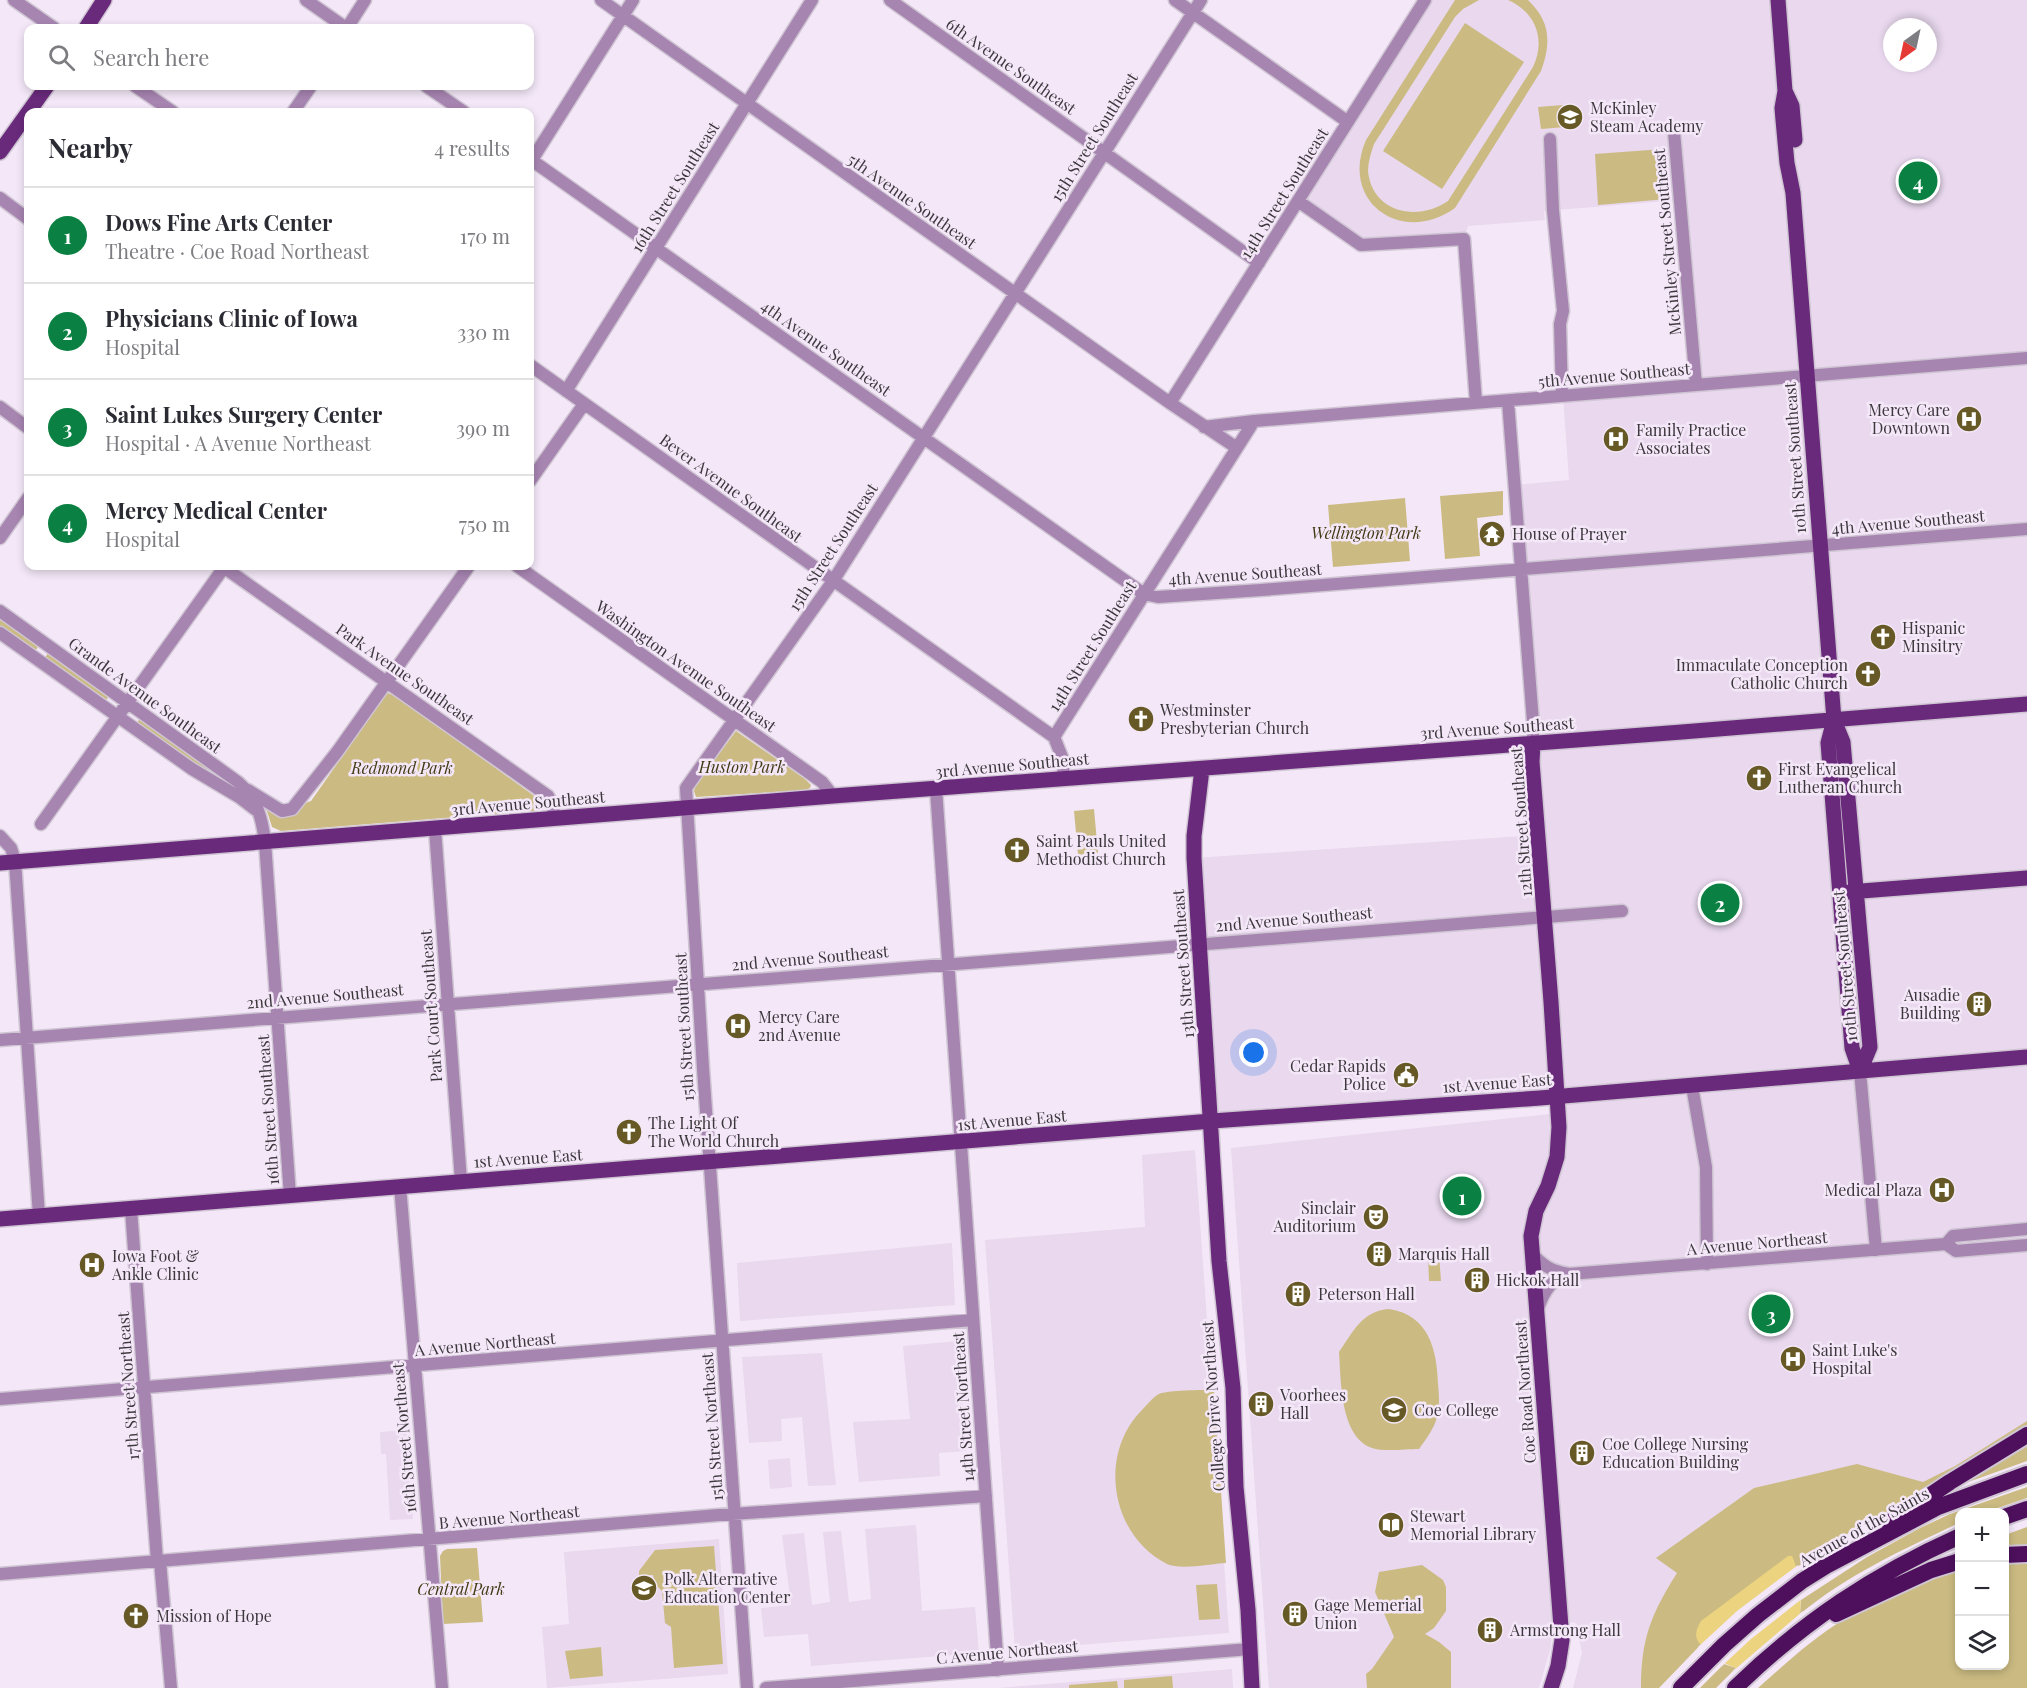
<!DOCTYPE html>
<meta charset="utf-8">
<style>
body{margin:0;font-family:"Playfair Display",serif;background:#f2f2f3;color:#2b2b33}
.controls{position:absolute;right:18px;bottom:18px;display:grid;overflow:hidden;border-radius:12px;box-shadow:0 3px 9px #0003}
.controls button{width:54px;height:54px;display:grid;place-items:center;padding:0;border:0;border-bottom:2px solid #e1e1e2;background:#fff;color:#2b2b33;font:30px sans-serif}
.compass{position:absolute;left:1883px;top:18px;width:54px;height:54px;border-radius:50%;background:#fff;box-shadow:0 3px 9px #0003;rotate:213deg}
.you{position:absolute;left:1254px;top:1053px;width:21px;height:21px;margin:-15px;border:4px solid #fff;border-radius:50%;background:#1a73e8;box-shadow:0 0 0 9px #1a73e833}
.badge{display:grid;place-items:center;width:39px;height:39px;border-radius:50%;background:#0b8043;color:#fff;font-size:20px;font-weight:700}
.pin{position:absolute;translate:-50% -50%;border:3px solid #fff;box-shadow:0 2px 6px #0006}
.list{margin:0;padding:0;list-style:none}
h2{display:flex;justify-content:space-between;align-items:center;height:78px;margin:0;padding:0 24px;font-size:26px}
h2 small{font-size:20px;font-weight:400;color:#7c7c81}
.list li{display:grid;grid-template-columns:39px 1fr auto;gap:18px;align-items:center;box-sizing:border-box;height:96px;padding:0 24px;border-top:2px solid #e1e1e2}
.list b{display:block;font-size:22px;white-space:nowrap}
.list p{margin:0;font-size:20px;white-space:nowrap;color:#7c7c81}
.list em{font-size:20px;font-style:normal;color:#7c7c81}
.icon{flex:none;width:33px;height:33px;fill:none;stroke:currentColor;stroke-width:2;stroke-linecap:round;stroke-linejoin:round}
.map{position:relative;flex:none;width:2027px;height:1688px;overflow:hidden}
.search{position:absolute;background:#fff;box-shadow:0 3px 9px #0003;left:24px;top:24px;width:510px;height:66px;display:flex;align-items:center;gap:15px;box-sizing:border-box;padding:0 21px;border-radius:12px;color:#7c7c81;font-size:22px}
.panel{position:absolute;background:#fff;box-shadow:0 3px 9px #0003;left:24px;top:108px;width:510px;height:462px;border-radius:12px}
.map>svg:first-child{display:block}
</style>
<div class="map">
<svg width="2027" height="1688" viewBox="0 0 2027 1688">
<rect width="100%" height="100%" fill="#f4e8f8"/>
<!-- built -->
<path fill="#e9d8ee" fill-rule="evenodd" d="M1425,0h602v1421l-72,45 -155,79 -152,143h-75l9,-35 -6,-30 -16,-2 -29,-385 26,-79 1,-60 -346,24 -18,-263 344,-23 -23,-350 54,-5 -6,-84 133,-11 -16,-185 -136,11 1,9 -77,6 -4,13 -103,6 -63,-44zM1892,27h36v36h-36z
M1550,1114l-1,40 -7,29 -10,26 22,411 -4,30 -11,38h-270l-38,-540z
M1195,1150l34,483 -214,17 -30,-410 160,-13 -3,-72z
M952,1243l3,62 -215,16 -3,-58z
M958,1341l8,110 -27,2 1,23 -81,6 -6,-60 57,-3 -7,-73z
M822,1353l14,132 -28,1 -6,-69 -21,2 1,22 -33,2 -7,-86z
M406,1430l7,89 -23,1 -4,-66h-5l-1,-22z
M790,1458l2,29 -22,2 -2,-29z
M916,1525l6,86 53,-4 4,46 -168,13 -3,-32 -44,3 -3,-29 30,-3 -9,-70 22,-2 8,72 18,-3 -7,-70 18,-1 8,71 22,-3 -6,-70z
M719,1539l9,135 -181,14 -5,-61 27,-3 -5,-72z
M1232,1669l1,19h-235z"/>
<!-- green -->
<path fill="#cbbb82" d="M1455,0h24l-16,9 -8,8 -81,127c-3,9 -6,18 -6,27 4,42 50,51 80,30l85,-134c13,-27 3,-55 -25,-67h20c23,22 23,43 13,71l-86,137c-53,38 -116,-6 -89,-68z
M1465,23l59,39 -82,127 -59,-38z
M1575,104l2,22 -36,3 -3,-22z
M1663,149l4,50 -69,6 -3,-51z
M1503,491v24l-26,3 3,38 -35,3 -5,-63z
M1405,498l5,63 -77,6 -5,-62z
M0,618l38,27 -1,4h-5l-32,-22z
M48,653l60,42 -1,5 -62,-42z
M387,693l7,2 150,108 -1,7 -262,21 -9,-4 -6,-19 1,-1c30,21 19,2 44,-6z
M140,718l74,53v3l-2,1 -75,-52z
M736,731l69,48 6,6 -1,3 -5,2 -109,7 -2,-6 1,-5z
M1094,809l4,44 -20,2 -4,-44z
M1428,1255h11l2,26h-12z
M1389,1309c40,6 48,41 49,75 1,10 2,22 -1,33 -3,12 -11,22 -18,32 -13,0 -36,3 -47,-1 -32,-11 -31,-68 -33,-96 14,-20 23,-41 50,-43z
M1214,1390l12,173c-15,1 -46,7 -59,1 -57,-29 -69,-110 -25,-154 5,-5 11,-13 17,-16 8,-4 44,-4 55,-4z
M2027,1421v8l-111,67 -58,31 -84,55 -60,49 -55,57h-18c0,-49 10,-74 36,-115l-21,-15 98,-70 103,-24 66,18 32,-16z
M2027,1440v21l-67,24z
M2027,1487v11l-41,14h-26l-1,11c-55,26 -112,52 -159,91l1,-14 66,-43 53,-29 30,-14z
M2027,1527v22l-22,1v-15z
M714,1546l9,118 -49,4 -3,-41 -6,-4 -3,-32 -7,-7 -2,-9 -14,1v-5l16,-21z
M477,1548l6,74 -40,2 -3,-68 3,-5 4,-2z
M2005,1560h22v128h-269c27,-24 56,-51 87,-69 36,-22 76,-36 114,-52l1,99h44z
M1422,1565l21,15 3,7v24l-12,17 -9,6 14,8 12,10v36h-84l-1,-14 6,-5 22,-32 -19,-45 4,-20z
M1217,1584l3,35 -21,1 -3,-35z
M601,1647l2,29 -33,3 -5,-28z
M1724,1664l12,4 -20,20h-16z
M1172,1676l1,12h-49v-8z
M1117,1681l1,7h-49v-3z"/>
<!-- water -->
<path fill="#ebd37f" d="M1788,1556h4c7,14 11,46 7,62l-61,51 -14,-6 -25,-20c-5,-8 -3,-13 2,-22z"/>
<!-- pier -->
<path fill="#f4e8f8" d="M1798,1565l5,33 -52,41 -29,27 -24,-19 39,-36z
M1803,1611l-6,14 -52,45 -12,1z"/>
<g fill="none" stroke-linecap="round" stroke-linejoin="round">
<defs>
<path id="minor" d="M14,0l40,28
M306,0l40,28
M601,0l569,403 67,45
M890,0l369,263
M1175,0l173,122
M347,28l18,-28
M135,86l38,26
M426,86l38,26
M293,112l18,-26
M1674,132l22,253
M1550,139l3,71 10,101 -3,13 2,72
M530,159l614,435 14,3 103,-7 766,-61
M530,163l103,-163
M0,198l28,21
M1298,201l63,44 103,-6 12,164
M530,365l524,372 8,20 2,22
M566,391l246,-391
M1508,401l25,321v21
M1170,403l255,-403
M0,407l28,21
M1204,427l50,-6 773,-63
M530,481l54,-77
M0,538l28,-40
M222,566l326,230 5,9 1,14
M517,566l305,216 11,14
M0,611l238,171c19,16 24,36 27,60l25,354
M0,633l192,136 47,28 17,13
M1054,737l200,-316
M936,789l62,881
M248,790l34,21 10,-2 45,-57 132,-186
M41,824l184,-258
M435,829l26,352
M0,836l11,12 4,13 24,355
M0,1040l1622,-129
M1860,1071l16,179
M1692,1086l14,81 1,97
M400,1186l42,502
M131,1209l26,352
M1946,1244l7,-8 74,-7
M1531,1252c11,14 21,19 38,22l377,-30 10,7 71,-6
M1538,1309c5,-16 14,-31 31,-35
M0,1399l973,-79
M160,1561l11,127
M0,1574l719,-59 267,-19
M747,1688l-44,-620 -17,-280 147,-207 368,-581
M766,1688l484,-39"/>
<path id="major" d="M1778,0l7,91 -3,17 1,12 4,43 6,30 41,527 -6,23 24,305 8,23
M86,28l18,-28
M1785,91l7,15 3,34
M0,152l47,-66
M1834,720l9,22 27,305 -10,24
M1533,743l-1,19 19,240 8,125 -2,30 -9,29 -12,25 -5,25 31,404 -4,26 -7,22
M1202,769l-8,67v22l25,403 14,127 3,99 12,123 4,78
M0,863l833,-67 849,-64 345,-28
M1849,892l178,-14
M0,1219l1212,-98 328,-23 487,-41"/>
<path id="highway" d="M2004,1517l23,-8
M1889,1523l61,-41 77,-47
M2004,1555l23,-1
M1836,1614l95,-44 29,-9
M1681,1688l43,-43 34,-30 44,-34 24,-15 112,-59 89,-33
M1735,1688c68,-66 138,-113 225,-152"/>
</defs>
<!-- minor casing -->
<use href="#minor" stroke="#cfc5d3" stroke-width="15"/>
<!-- major casing -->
<use href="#major" stroke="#cfc5d3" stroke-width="18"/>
<!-- highway casing -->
<use href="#highway" stroke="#cfc5d3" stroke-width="20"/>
<!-- minor -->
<use href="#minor" stroke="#a785b1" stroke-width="12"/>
<!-- major -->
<use href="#major" stroke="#6a2a7c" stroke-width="15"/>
<!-- highway -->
<use href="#highway" stroke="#4e105d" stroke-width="16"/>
</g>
<!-- icons -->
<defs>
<symbol id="school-disc" viewBox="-11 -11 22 22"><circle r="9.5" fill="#665926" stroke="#f4e8f8"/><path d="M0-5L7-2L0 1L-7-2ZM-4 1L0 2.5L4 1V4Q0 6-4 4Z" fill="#fff"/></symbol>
<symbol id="hospital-disc" viewBox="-11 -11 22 22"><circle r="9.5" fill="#665926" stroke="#f4e8f8"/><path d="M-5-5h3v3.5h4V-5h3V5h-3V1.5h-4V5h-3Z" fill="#fff"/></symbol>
<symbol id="temple-disc" viewBox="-11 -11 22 22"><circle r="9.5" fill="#665926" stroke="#f4e8f8"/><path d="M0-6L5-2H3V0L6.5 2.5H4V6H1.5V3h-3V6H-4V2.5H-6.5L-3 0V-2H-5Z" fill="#fff"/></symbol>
<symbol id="church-disc" viewBox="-11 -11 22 22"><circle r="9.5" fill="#665926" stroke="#f4e8f8"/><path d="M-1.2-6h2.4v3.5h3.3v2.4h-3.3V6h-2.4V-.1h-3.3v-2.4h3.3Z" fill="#fff"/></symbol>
<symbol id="building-disc" viewBox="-11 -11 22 22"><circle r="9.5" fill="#665926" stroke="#f4e8f8"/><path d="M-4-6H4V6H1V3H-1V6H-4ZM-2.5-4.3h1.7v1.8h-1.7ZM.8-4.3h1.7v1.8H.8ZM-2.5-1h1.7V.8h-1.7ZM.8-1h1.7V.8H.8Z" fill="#fff"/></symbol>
<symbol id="civic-disc" viewBox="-11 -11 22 22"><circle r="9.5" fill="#665926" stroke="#f4e8f8"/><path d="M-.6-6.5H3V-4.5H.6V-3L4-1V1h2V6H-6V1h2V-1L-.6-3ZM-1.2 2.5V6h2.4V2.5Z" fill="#fff"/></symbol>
<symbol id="theatre-disc" viewBox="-11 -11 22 22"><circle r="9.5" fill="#665926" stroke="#f4e8f8"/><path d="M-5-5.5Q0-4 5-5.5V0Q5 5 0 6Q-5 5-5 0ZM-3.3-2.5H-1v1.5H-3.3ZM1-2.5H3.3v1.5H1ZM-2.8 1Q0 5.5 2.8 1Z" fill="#fff"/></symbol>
<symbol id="university-disc" viewBox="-11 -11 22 22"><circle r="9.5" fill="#665926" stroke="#f4e8f8"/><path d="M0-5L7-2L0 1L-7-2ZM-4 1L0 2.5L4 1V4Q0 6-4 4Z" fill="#fff"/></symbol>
<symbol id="library-disc" viewBox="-11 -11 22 22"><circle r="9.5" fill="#665926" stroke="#f4e8f8"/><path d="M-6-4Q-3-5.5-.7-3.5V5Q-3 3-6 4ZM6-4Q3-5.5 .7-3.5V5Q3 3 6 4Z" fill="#fff"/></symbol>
</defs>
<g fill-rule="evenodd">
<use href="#school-disc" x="1555" y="102" width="30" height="30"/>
<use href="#hospital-disc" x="1954" y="404" width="30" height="30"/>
<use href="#hospital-disc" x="1601" y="424" width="30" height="30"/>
<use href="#temple-disc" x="1477" y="519" width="30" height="30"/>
<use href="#church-disc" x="1868" y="622" width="30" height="30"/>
<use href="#church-disc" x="1853" y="659" width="30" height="30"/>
<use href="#church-disc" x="1126" y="704" width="30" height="30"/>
<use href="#church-disc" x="1744" y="763" width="30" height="30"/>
<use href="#church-disc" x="1002" y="835" width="30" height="30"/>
<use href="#building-disc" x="1964" y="989" width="30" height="30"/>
<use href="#hospital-disc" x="723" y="1011" width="30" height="30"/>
<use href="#civic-disc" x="1391" y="1060" width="30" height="30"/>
<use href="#church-disc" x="614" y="1117" width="30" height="30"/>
<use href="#hospital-disc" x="1927" y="1175" width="30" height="30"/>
<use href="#theatre-disc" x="1361" y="1202" width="30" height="30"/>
<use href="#building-disc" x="1364" y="1239" width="30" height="30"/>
<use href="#hospital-disc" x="77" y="1250" width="30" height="30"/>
<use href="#building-disc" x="1462" y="1265" width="30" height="30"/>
<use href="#building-disc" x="1283" y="1279" width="30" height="30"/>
<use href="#hospital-disc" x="1778" y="1344" width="30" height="30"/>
<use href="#building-disc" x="1246" y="1389" width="30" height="30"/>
<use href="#university-disc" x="1379" y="1395" width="30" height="30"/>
<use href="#building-disc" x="1567" y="1438" width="30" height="30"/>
<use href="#library-disc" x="1376" y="1510" width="30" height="30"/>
<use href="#school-disc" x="629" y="1573" width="30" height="30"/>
<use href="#building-disc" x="1280" y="1599" width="30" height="30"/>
<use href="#church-disc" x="121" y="1601" width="30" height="30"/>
<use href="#building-disc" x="1475" y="1615" width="30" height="30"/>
</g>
<g text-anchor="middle" stroke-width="5" stroke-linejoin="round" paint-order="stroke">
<!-- street labels -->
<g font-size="16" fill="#3c373d" stroke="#f4e8f8">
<text transform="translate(1011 66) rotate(35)" y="6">6th Avenue Southeast</text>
<text transform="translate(1094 137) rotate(-58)" y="6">15th Street Southeast</text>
<text transform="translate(675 187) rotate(-58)" y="6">16th Street Southeast</text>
<text transform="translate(1284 193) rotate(-58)" y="6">14th Street Southeast</text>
<text transform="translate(912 201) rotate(35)" y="6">5th Avenue Southeast</text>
<text transform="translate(1667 242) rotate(-95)" y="6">McKinley Street Southeast</text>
<text transform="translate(826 348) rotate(35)" y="6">4th Avenue Southeast</text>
<text transform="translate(1614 375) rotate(-5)" y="6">5th Avenue Southeast</text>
<text transform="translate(1795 458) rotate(-94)" y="6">10th Street Southeast</text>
<text transform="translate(731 488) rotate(36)" y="6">Bever Avenue Southeast</text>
<text transform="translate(1908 522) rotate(-5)" y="6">4th Avenue Southeast</text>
<text transform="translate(833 547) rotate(-57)" y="6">15th Street Southeast</text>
<text transform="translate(1245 574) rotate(-4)" y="6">4th Avenue Southeast</text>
<text transform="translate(1092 646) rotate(-58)" y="6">14th Street Southeast</text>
<text transform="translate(686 666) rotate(35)" y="6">Washington Avenue Southeast</text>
<text transform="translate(405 674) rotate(35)" y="6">Park Avenue Southeast</text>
<text transform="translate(145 695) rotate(36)" y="6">Grande Avenue Southeast</text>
<text transform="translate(1497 728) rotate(-4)" y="6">3rd Avenue Southeast</text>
<text transform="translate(1012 765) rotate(-5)" y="6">3rd Avenue Southeast</text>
<text transform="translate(528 803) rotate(-5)" y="6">3rd Avenue Southeast</text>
<text transform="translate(1521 822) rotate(-94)" y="6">12th Street Southeast</text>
<text transform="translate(1294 919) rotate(-5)" y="6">2nd Avenue Southeast</text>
<text transform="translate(810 958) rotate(-5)" y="6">2nd Avenue Southeast</text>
<text transform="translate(1183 964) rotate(-94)" y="6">13th Street Southeast</text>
<text transform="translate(1845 966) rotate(-95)" y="6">10th Street Southeast</text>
<text transform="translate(325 996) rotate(-5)" y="6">2nd Avenue Southeast</text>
<text transform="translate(431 1006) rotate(-94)" y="6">Park Court Southeast</text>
<text transform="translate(684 1027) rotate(-93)" y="6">15th Street Southeast</text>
<text transform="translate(1497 1083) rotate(-4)" y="6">1st Avenue East</text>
<text transform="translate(268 1110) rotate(-94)" y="6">16th Street Southeast</text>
<text transform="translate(1012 1120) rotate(-5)" y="6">1st Avenue East</text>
<text transform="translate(528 1158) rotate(-4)" y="6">1st Avenue East</text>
<text transform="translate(1757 1243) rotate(-5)" y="6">A Avenue Northeast</text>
<text transform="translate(485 1344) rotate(-5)" y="6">A Avenue Northeast</text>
<text transform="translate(128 1386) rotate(-94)" y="6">17th Street Northeast</text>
<text transform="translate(1525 1392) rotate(-94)" y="6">Coe Road Northeast</text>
<text transform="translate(1213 1406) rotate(-94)" y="6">College Drive Northeast</text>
<text transform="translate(963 1407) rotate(-94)" y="6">14th Street Northeast</text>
<text transform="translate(712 1427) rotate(-94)" y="6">15th Street Northeast</text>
<text transform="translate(404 1438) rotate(-95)" y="6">16th Street Northeast</text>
<text transform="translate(509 1517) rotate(-5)" y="6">B Avenue Northeast</text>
<text transform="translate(1864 1527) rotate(-29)" y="6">Avenue of the Saints</text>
<text transform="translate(1007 1652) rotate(-5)" y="6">C Avenue Northeast</text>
</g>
<!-- poi labels -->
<g font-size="16" fill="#3c373d" stroke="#f4e8f8" text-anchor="start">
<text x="1590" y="114">McKinley<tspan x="1590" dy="18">Steam Academy</tspan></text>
<text x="1950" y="416" text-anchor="end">Mercy Care<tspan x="1950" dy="18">Downtown</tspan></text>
<text x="1636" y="436">Family Practice<tspan x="1636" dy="18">Associates</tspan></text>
<text x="1512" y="540">House of Prayer</text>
<text x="1902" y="634">Hispanic<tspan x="1902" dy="18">Minsitry</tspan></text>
<text x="1848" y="671" text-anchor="end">Immaculate Conception<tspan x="1848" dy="18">Catholic Church</tspan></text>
<text x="1160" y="716">Westminster<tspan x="1160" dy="18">Presbyterian Church</tspan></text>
<text x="1778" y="775">First Evangelical<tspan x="1778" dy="18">Lutheran Church</tspan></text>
<text x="1036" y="847">Saint Pauls United<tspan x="1036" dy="18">Methodist Church</tspan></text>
<text x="1960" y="1001" text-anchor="end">Ausadie<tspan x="1960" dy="18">Building</tspan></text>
<text x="758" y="1023">Mercy Care<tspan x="758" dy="18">2nd Avenue</tspan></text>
<text x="1386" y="1072" text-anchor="end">Cedar Rapids<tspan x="1386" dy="18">Police</tspan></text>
<text x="648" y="1129">The Light Of<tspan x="648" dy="18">The World Church</tspan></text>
<text x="1922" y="1196" text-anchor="end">Medical Plaza</text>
<text x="1356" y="1214" text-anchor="end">Sinclair<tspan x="1356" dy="18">Auditorium</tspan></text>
<text x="1398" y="1260">Marquis Hall</text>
<text x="112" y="1262">Iowa Foot &amp;<tspan x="112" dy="18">Ankle Clinic</tspan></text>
<text x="1496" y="1286">Hickok Hall</text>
<text x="1318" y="1300">Peterson Hall</text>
<text x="1812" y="1356">Saint Luke's<tspan x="1812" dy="18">Hospital</tspan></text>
<text x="1280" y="1401">Voorhees<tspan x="1280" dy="18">Hall</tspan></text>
<text x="1414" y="1416">Coe College</text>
<text x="1602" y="1450">Coe College Nursing<tspan x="1602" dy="18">Education Building</tspan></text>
<text x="1410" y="1522">Stewart<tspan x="1410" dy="18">Memorial Library</tspan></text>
<text x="664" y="1585">Polk Alternative<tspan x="664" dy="18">Education Center</tspan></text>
<text x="1314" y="1611">Gage Memerial<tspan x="1314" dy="18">Union</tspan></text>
<text x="156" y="1622">Mission of Hope</text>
<text x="1510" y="1636">Armstrong Hall</text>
</g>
<!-- park labels -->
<g font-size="16" font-style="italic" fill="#423914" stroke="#f4e8f8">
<text x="1366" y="539">Wellington Park</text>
<text x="742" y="773">Huston Park</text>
<text x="402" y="774">Redmond Park</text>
<text x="461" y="1595">Central Park</text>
</g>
</g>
</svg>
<div class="controls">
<button>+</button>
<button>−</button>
<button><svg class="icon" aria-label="layers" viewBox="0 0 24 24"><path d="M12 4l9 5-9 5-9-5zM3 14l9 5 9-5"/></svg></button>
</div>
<svg class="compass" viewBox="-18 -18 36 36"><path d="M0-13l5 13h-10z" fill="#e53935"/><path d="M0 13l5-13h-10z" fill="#7c7c81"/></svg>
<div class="you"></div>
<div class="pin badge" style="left:1462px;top:1196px">1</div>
<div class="pin badge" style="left:1720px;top:903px">2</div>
<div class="pin badge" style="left:1771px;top:1314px">3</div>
<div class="pin badge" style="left:1918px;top:181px">4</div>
<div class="search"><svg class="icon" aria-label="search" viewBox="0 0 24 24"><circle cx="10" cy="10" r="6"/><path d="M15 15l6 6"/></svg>Search here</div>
<section class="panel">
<h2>Nearby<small>4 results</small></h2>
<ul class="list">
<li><span class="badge">1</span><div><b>Dows Fine Arts Center</b><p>Theatre · Coe Road Northeast</p></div><em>170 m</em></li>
<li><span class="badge">2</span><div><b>Physicians Clinic of Iowa</b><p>Hospital</p></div><em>330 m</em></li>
<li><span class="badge">3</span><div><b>Saint Lukes Surgery Center</b><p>Hospital · A Avenue Northeast</p></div><em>390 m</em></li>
<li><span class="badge">4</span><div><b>Mercy Medical Center</b><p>Hospital</p></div><em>750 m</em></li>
</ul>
</section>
</div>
